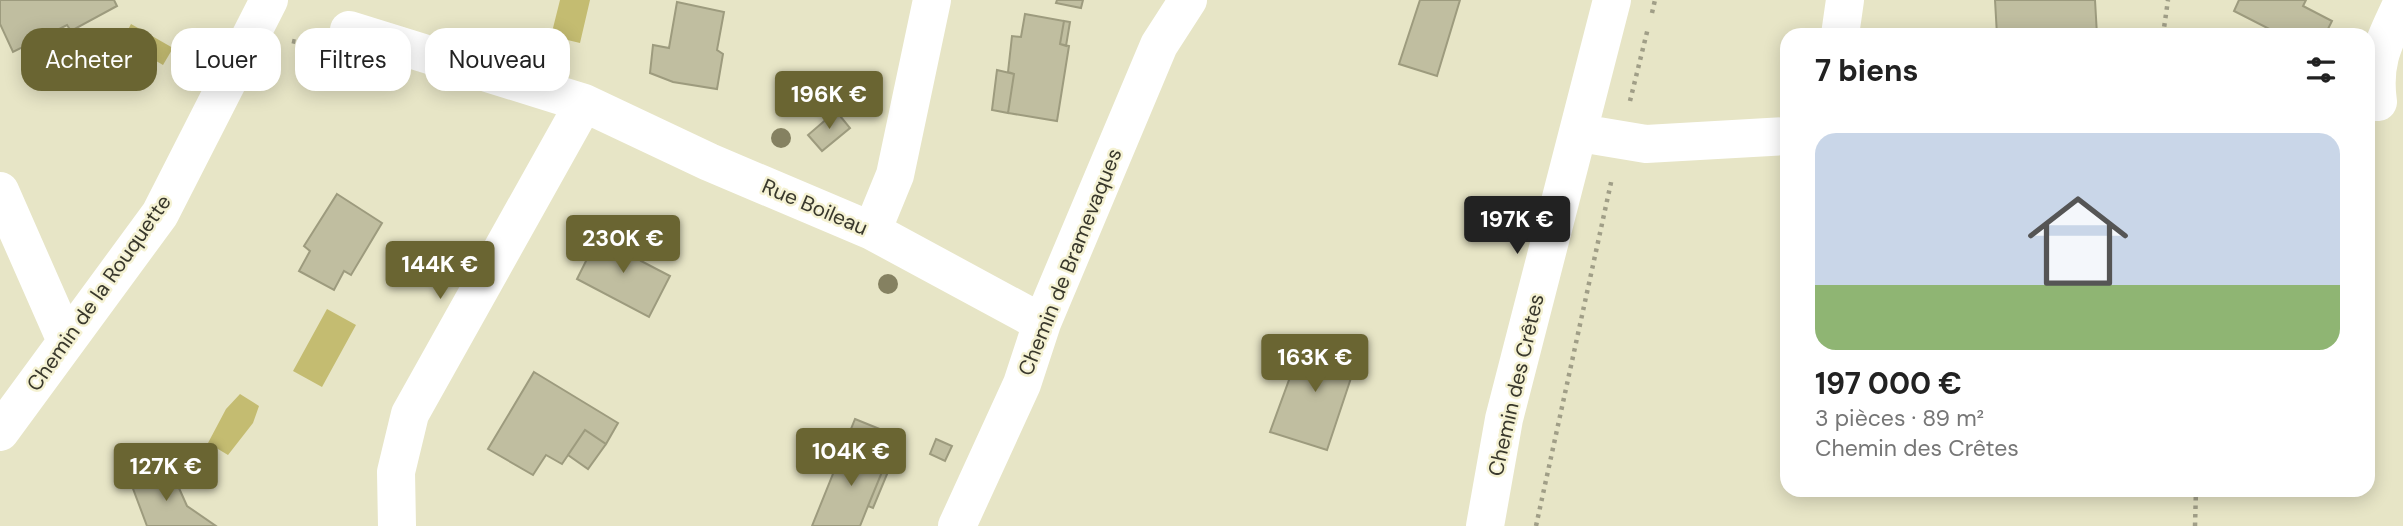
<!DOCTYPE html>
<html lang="fr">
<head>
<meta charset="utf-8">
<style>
  body { margin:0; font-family:"DM Sans",sans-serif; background:#f2f2f2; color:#222; height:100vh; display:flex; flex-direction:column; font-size:26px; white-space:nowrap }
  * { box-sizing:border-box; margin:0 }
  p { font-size:23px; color:#767676 }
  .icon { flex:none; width:38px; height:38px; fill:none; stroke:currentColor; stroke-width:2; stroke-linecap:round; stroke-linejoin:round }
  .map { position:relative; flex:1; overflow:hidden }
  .drawer { position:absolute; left:1780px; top:28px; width:595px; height:469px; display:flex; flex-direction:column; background:#fff; border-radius:21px; box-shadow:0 4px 18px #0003 }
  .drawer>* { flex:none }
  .hud { position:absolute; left:21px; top:28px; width:665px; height:63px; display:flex; gap:14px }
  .price { position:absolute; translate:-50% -60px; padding:0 16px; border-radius:7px; background:#6a6532; color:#fff; font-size:23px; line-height:46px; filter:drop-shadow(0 2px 4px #0008) }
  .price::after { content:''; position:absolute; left:50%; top:42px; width:21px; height:16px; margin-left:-10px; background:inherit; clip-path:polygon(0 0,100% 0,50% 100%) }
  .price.current { background:#222; color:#fff }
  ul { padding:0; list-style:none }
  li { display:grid; align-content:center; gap:14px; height:371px; padding:0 35px }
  li span { display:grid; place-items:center; height:217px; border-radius:21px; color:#555 }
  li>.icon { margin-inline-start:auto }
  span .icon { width:126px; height:126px; fill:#fffc; stroke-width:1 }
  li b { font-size:30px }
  h2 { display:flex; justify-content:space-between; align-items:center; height:84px; padding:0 35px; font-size:30px }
  .pill { padding:0 24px; border-radius:21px; background:#fff; box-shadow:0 4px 18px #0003; font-size:24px; line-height:63px }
  .pill.current { background:#6a6532; color:#fff }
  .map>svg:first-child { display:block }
</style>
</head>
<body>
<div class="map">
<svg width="2403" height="526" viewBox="0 0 2403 526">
  <rect width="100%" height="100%" fill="#e7e5c6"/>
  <path fill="#c4bc71" d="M560,0H590L580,43L551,36Z
    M131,24L173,48L163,65L122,41Z
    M327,309L356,325L322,387L293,371Z
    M240,394L259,406L253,423L228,455L208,443L226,409Z"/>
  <path fill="#c0bea0" stroke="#9d9b7e" stroke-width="2" d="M0,0H114L117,6L71,31L67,25L13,52L0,24Z
    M1057,0H1083L1081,8L1056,3Z
    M1420,0H1460L1437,76L1399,64Z
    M1995,0H2095L2097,35H1997Z
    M2239,0H2306L2303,6L2332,21L2325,35H2281L2234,11Z
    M677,2L724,12L717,50L723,54L717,89L673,82L650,73L653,45L669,48Z
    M1025,14L1064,21L1060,44L1069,46L1057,121L1008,113L1014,74L1008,72L1012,36L1021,37Z
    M1064,21L1070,22L1066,46L1060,44Z
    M997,70L1014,74L1008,113L992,110Z
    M836,111L850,128L822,151L808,135Z
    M337,194L382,223L351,275L344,271L334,290L299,271L310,251L304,246Z
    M601,231L644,254L641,261L670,276L649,317L577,279Z
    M1304,339L1359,354L1327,450L1270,432Z
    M534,372L618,423L606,444L585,430L562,464L546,455L533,475L488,449Z
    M855,419L902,438L873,508L868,506L889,455L872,448L862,451L845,444Z
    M585,430L606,444L588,469L568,455Z
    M936,439L952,446L945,461L930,454Z
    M845,444L862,451L872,448L889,455L868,506L860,526H812Z
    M170,468L187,506L216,526H147L132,486Z"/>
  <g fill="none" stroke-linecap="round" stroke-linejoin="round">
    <path stroke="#a09e87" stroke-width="4.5" stroke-dasharray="3.5 5" stroke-linecap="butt" d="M1652,13L1655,0
      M2163,35L2168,0
      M292,41L314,46
      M1630,101L1648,28
      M1536,526L1612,178
      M2195,526L2196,490"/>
    <path stroke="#fff" stroke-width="38" d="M349,30L584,103L709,162L872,231L1042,323
      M1840,35L1845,0
      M2378,102C2372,59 2386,39 2403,1
      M1580,133L1646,144L1787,136
      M0,191L66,341
      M872,231L895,175L932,0
      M0,432L160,214L269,0
      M397,526L396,472L410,414L584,103
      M957,526L1022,384L1042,323L1159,45L1188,0
      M1485,526L1504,419L1612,0"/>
  </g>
  <g fill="#858161">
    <circle cx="781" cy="138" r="10"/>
    <circle cx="888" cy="284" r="10"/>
  </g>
  <g text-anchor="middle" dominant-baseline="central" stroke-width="5" stroke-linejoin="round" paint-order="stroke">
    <g font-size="21" fill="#39382c" stroke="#f5f2d3">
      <text transform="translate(815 207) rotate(23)">Rue Boileau</text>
      <text transform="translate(1070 262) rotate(-68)">Chemin de Bramevaques</text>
      <text transform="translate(99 293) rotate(-55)">Chemin de la Rouquette</text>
      <text transform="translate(1516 385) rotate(-77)">Chemin des Crêtes</text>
    </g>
  </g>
</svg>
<b class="price" style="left:829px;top:131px">196K €</b>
<b class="price current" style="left:1517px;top:256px">197K €</b>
<b class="price" style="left:623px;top:275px">230K €</b>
<b class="price" style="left:440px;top:301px">144K €</b>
<b class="price" style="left:1315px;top:394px">163K €</b>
<b class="price" style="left:851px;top:488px">104K €</b>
<b class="price" style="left:166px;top:503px">127K €</b>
<div class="hud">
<a class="pill current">Acheter</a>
<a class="pill">Louer</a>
<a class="pill">Filtres</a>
<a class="pill">Nouveau</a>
</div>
<section class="drawer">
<h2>7 biens<svg class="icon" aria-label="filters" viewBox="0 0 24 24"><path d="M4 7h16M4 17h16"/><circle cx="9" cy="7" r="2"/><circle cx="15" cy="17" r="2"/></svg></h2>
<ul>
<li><span style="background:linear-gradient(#c9d6e8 70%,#8fb573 0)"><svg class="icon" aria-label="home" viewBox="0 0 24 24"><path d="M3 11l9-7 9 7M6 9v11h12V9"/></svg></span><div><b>197 000 €</b><p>3 pièces · 89 m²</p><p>Chemin des Crêtes</p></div></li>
</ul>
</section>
</div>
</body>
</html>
